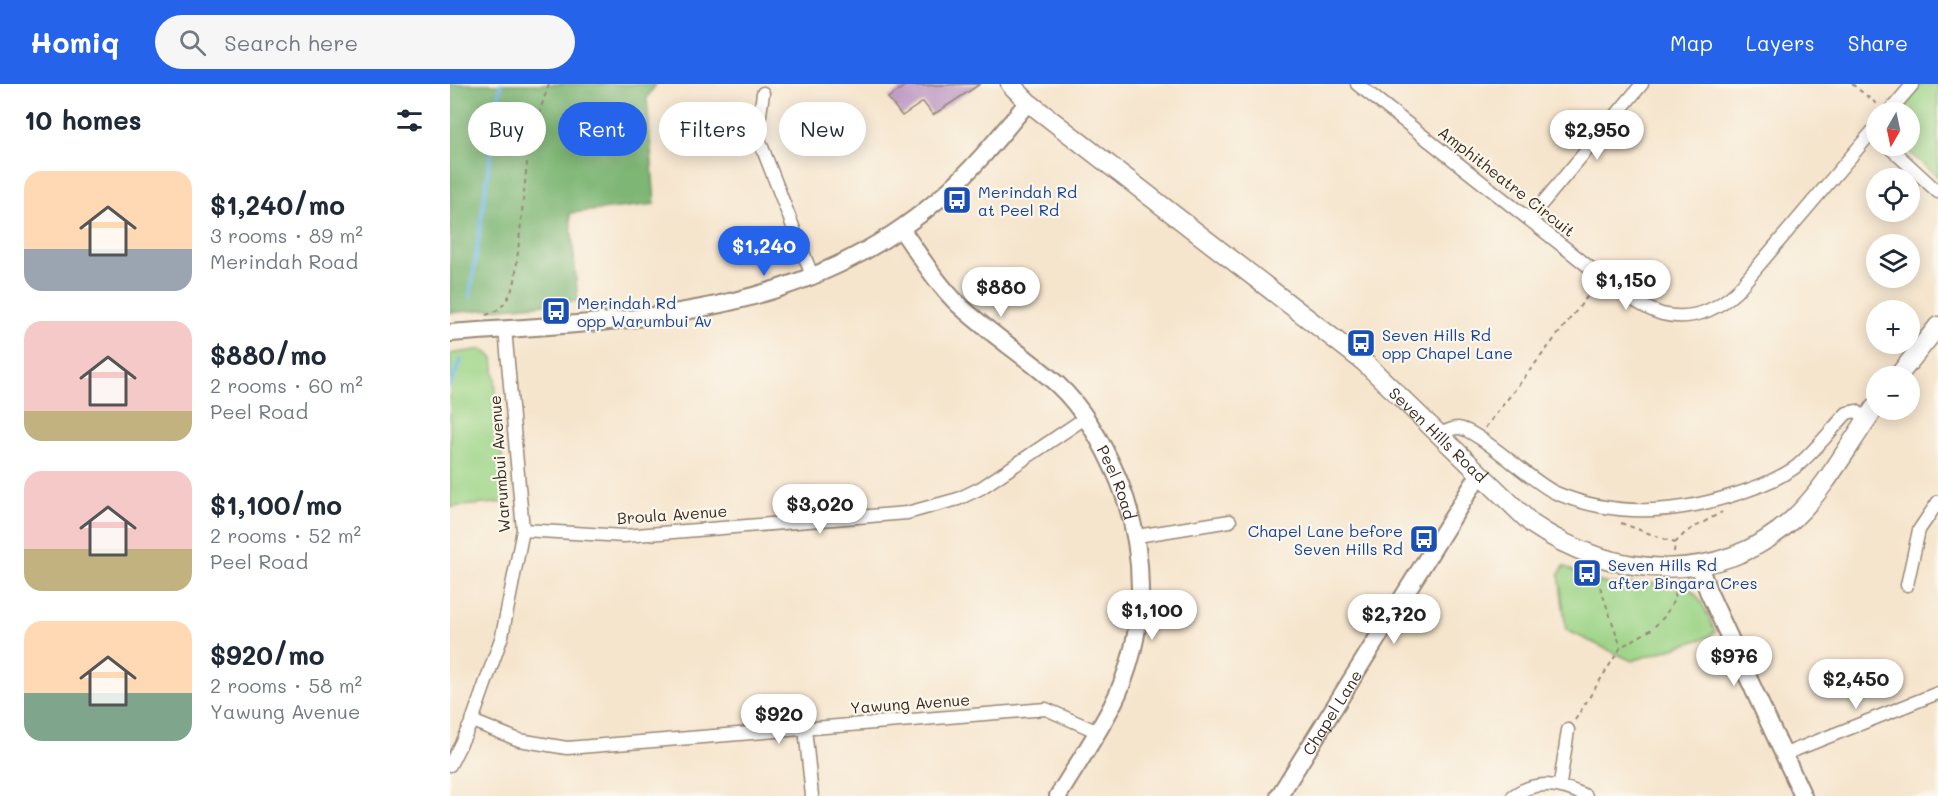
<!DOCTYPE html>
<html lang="en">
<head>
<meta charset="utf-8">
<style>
  body { margin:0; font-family:Mali,sans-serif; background:#f6f6f7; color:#1f2937; height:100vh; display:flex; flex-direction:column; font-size:22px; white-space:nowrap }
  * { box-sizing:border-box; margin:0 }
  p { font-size:20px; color:#747a83 }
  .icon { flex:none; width:33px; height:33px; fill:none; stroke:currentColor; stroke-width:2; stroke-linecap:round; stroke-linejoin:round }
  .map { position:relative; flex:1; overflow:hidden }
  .sheet { display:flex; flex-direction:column; background:#fff; width:450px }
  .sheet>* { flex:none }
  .guide { position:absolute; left:18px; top:18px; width:570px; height:54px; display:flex; gap:12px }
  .needle { width:39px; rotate:189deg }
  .tools { position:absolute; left:1416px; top:18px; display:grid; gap:12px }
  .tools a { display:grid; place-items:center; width:54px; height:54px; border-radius:50%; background:#fff; box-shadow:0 3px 15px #0003; font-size:30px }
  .price { position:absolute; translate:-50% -51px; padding:0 14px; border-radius:21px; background:#fff; color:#222; font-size:20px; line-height:39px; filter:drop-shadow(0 2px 3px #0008) }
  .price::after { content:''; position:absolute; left:50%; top:36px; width:18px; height:14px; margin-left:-9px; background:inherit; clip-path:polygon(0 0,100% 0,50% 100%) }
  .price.selected { background:#2563eb; color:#fff }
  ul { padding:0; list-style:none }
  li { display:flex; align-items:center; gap:18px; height:150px; padding:0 24px }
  li span { display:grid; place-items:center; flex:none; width:168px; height:120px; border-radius:18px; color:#555 }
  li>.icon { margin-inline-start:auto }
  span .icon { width:72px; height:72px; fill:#fffc; stroke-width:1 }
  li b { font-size:26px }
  h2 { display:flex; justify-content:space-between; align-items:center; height:72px; padding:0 24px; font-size:26px }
  .chip { padding:0 21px; border-radius:27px; background:#fff; box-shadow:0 3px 15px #0003; font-size:21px; line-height:54px }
  .chip.selected { background:#2563eb; color:#fff }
  header { display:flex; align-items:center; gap:36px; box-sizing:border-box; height:84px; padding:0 30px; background:#2563eb; color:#fff }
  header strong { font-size:28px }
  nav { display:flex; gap:33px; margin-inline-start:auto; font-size:21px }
  .search { width:420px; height:54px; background:#f6f6f7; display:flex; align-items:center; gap:15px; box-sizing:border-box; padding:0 21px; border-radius:33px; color:#747a83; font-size:22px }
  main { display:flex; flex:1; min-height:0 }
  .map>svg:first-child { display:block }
</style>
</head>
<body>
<header>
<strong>Homiq</strong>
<div class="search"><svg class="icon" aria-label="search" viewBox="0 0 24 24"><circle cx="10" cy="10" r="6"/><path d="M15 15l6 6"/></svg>Search here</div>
<nav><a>Map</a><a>Layers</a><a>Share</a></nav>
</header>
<main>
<section class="sheet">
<h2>10 homes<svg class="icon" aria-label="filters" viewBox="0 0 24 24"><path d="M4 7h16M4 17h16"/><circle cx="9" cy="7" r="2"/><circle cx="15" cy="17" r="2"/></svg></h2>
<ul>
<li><span style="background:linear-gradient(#ffd9b3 65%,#9aa5b1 0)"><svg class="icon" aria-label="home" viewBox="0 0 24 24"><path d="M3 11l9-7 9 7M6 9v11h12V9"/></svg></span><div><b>$1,240/mo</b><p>3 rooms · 89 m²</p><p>Merindah Road</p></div></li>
<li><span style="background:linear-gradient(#f6c9c9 75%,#c2b280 0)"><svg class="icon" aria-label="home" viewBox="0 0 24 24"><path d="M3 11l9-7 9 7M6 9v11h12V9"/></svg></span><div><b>$880/mo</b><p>2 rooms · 60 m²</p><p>Peel Road</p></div></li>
<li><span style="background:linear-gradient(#f6c9c9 65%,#c2b280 0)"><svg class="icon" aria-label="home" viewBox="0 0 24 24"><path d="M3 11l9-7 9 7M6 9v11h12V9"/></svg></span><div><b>$1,100/mo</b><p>2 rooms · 52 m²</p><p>Peel Road</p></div></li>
<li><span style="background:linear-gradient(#ffd9b3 60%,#7fa58c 0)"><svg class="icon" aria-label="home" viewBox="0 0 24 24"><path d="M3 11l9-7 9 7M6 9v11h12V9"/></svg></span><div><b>$920/mo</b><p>2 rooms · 58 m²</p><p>Yawung Avenue</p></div></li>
</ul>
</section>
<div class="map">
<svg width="1488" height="712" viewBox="0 0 1488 712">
  <rect width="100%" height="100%" fill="#fbf7ec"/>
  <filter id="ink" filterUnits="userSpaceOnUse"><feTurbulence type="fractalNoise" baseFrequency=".0167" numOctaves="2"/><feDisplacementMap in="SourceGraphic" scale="12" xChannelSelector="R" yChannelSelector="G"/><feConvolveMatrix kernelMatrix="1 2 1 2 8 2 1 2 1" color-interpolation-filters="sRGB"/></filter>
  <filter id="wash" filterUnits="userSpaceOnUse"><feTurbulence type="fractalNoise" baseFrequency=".008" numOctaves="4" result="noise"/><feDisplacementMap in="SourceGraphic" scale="24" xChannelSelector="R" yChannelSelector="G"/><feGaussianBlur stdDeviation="1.35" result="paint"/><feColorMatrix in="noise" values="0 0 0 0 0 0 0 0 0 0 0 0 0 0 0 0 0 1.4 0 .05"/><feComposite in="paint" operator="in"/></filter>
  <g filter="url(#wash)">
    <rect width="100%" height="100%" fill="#f6e5cd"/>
    <path fill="#9dd487" stroke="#6c7f52" stroke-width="1.5" d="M1472,0H1488V93L1452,62H1460V28H1448Z
      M32,265L43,274L56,418L0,423V270Z
      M1114,482L1136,494L1158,500L1231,499C1250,508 1257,529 1265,548L1258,553L1182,577L1116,546L1109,490Z"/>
    <path fill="#7eb674" stroke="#5c7049" stroke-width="1.5" d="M0,0H206L197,14L205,120L120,129L128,217L0,229Z"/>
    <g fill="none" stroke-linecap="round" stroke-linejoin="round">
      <path stroke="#73b7e9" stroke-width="4" d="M20,213L51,0
        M0,301L11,276"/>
    </g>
    <g id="blocks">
      <path fill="#c09dc5" d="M458,0L463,2L530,0L483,31L473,18L452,32L438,14Z"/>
    </g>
  </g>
  <g filter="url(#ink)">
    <use href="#blocks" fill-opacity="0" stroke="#988876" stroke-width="1.5"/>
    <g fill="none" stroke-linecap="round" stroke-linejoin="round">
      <g stroke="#988876" stroke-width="15">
        <path id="street" d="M907,0C976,54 1045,109 1114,163C1139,182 1183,222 1212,230C1240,237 1265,227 1286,208L1426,43
          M313,9L308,45L310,58L363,194
          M1439,28L1463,0
          M1438,62L1488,108
          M1079,135L1192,0
          M990,350C995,348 1002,344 1007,344C1026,343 1082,399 1106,409C1163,433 1222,430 1280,412C1303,405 1328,396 1347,382C1365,367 1381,346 1397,329L1406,327L1417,335
          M73,446L174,452L457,429L508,415L531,404L635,334
          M687,452L780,437
          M1457,501L1469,446L1488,418
          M22,637L69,656L117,664L596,625L648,648
          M355,644L362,712
          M1335,670L1488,609
          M0,681L22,637L52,552L73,446L55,245
          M1110,700L1118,646
          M1063,712C1087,695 1111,700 1136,712"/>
      </g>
      <g stroke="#988876" stroke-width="20">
        <g id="secondary">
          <path id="s1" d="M451,145C469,170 486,199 509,221C540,250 577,273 608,301C635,326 655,364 669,397C698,470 698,551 662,622C646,653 626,682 608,712"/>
          <path d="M0,249C177,236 347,237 489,115C523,86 550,52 578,18"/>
          <path d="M1249,481L1258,507L1353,712"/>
          <path id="s2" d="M829,712L1029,391"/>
        </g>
      </g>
      <g stroke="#988876" stroke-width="21">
        <g id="primary">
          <path id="s3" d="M560,0L578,18L914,278L1082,440C1160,494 1269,504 1343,435C1377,403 1399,360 1426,322"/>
          <path d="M1448,292L1488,242"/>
        </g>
      </g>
      <path stroke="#988876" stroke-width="2" stroke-dasharray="4.5 4.5" stroke-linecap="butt" d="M1402,0L1428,21
        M36,231C54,226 59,214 65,197L79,59L99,0
        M1035,344L1144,204
        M1171,439L1225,459
        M1224,468L1225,459L1236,448L1272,428
        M1150,503L1171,563
        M1125,636L1171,563L1202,545L1214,533L1224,516L1225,501"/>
      <use href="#street" stroke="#fff" stroke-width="12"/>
      <use href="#secondary" stroke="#fff" stroke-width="16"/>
      <use href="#primary" stroke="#fff" stroke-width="18"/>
    </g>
  </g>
  <defs>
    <g id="bus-square" transform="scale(1.5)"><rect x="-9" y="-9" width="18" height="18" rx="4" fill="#1a4fb4" stroke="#fbf7ec"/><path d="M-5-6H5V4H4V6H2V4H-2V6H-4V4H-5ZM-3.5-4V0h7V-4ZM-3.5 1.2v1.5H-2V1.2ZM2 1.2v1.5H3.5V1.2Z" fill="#fff"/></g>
  </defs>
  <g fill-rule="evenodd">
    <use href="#bus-square" x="507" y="116"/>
    <use href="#bus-square" x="106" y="227"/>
    <use href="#bus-square" x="911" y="259"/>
    <use href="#bus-square" x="974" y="455"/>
    <use href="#bus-square" x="1137" y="489"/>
  </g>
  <g text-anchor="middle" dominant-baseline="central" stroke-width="4.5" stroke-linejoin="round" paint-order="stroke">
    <g font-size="16" fill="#3b2a1e" stroke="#fbf7ec">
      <text transform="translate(1057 97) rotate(38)">Amphitheatre Circuit</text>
      <text stroke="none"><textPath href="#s3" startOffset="554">Seven Hills Road</textPath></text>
      <text transform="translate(49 380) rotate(-94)">Warumbui Avenue</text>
      <text stroke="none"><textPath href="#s1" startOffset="338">Peel Road</textPath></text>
      <text transform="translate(222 430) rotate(-4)">Broula Avenue</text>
      <text transform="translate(460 619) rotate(-4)">Yawung Avenue</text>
      <text stroke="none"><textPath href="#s2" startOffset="99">Chapel Lane</textPath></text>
    </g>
    <g font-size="16" fill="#164399" stroke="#fbf7ec" text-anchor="start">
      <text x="528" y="107">Merindah Rd<tspan x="528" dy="18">at Peel Rd</tspan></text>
      <text x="127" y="218">Merindah Rd<tspan x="127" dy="18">opp Warumbui Av</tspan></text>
      <text x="932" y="250">Seven Hills Rd<tspan x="932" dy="18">opp Chapel Lane</tspan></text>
      <text x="953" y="446" text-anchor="end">Chapel Lane before<tspan x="953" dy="18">Seven Hills Rd</tspan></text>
      <text x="1158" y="480">Seven Hills Rd<tspan x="1158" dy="18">after Bingara Cres</tspan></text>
    </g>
  </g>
</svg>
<div class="tools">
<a><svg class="needle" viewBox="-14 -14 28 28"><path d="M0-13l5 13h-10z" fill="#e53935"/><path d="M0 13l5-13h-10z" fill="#747a83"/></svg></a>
<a><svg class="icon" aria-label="locate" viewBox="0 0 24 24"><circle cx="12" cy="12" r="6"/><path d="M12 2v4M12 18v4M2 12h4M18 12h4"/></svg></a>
<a><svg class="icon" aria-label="layers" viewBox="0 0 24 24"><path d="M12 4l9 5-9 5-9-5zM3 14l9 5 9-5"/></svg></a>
<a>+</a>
<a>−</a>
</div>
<b class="price" style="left:1147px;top:77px">$2,950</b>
<b class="price selected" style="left:314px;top:193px">$1,240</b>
<b class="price" style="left:1176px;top:227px">$1,150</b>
<b class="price" style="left:551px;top:234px">$880</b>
<b class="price" style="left:370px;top:451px">$3,020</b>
<b class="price" style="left:702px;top:557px">$1,100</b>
<b class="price" style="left:944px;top:561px">$2,720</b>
<b class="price" style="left:1284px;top:603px">$976</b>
<b class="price" style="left:1406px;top:626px">$2,450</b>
<b class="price" style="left:329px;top:661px">$920</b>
<div class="guide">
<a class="chip">Buy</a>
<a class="chip selected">Rent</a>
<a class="chip">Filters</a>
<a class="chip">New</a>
</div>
</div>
</main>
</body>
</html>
